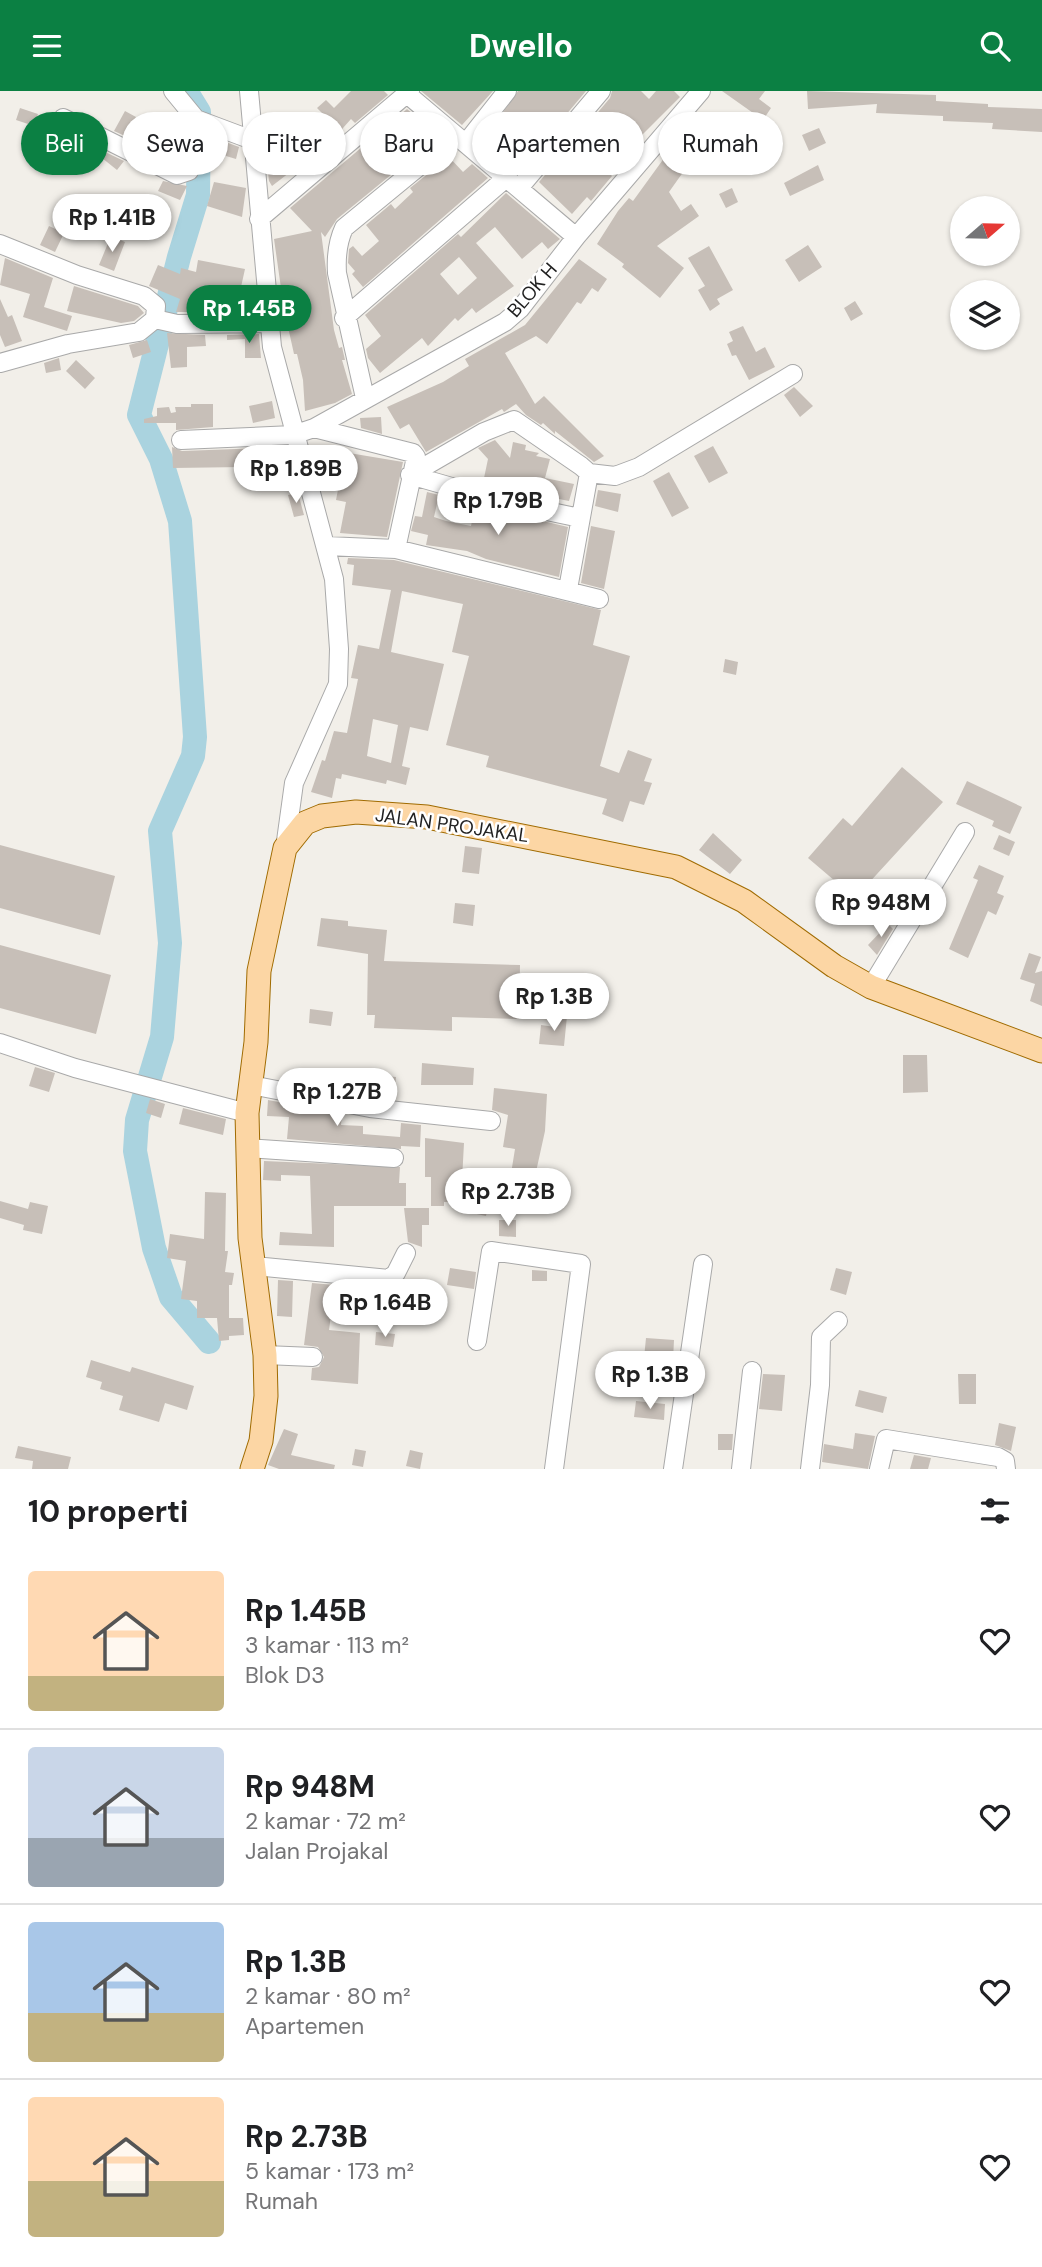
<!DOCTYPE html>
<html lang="id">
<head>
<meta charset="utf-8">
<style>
  body { margin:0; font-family:"DM Sans",sans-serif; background:#f6f6f6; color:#202124; height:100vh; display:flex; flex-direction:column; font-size:26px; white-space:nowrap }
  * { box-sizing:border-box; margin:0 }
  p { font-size:23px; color:#757577 }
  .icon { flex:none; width:38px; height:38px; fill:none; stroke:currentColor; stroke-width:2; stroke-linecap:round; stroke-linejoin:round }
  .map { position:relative; height:1378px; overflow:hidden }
  .side { display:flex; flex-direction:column; background:#fff; flex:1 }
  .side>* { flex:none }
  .hud { position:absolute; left:21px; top:21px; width:1001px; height:63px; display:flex; gap:14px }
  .needle { width:46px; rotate:70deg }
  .buttons { position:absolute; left:950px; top:105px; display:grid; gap:14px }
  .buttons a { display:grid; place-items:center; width:70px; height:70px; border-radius:50%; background:#fff; box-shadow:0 2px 5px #0004; font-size:35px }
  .price { position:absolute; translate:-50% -60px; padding:0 16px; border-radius:24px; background:#fff; color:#222; font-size:23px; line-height:46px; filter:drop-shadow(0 2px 4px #0008) }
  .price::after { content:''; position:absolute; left:50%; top:42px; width:21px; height:16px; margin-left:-10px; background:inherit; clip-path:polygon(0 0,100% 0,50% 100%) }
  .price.current { background:#0b8043; color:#fff }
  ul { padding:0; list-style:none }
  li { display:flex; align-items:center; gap:21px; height:175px; padding:0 28px }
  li+li { border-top:2px solid #e0e0e0 }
  li span { display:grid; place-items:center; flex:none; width:196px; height:140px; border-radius:7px; color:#555 }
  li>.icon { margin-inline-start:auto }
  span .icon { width:84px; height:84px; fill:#fffc; stroke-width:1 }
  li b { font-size:30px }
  h2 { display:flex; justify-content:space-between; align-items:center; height:84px; padding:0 28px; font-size:30px }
  .tag { padding:0 24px; border-radius:32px; background:#fff; box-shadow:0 2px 5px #0004; font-size:24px; line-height:63px }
  .tag.current { background:#0b8043; color:#fff }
  header { display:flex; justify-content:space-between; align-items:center; height:91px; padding:0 28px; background:#0b8043; color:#fff; font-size:32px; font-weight:700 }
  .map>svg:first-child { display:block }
</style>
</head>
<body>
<header><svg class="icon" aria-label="menu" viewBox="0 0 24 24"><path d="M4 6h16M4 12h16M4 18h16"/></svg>Dwello<svg class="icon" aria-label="search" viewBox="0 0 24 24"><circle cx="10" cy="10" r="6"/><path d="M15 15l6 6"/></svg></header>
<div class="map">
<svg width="1042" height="1378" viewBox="0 0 1042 1378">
  <rect width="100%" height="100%" fill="#f2efe9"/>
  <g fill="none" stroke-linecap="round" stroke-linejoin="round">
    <path stroke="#aad3df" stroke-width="24" d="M186,0L199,21L198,104L179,166L139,324L161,368L180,430L195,646L193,665L160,740L170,852L162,946L137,1029L135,1060L154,1157L171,1206L209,1251"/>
  </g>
  <path fill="#c7bfb8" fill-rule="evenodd" d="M351,0H384L388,4L355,32L351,28L327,55L324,51L301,77L298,75L272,95L269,90L265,55L274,48L287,62L323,23L317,17L326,9L334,17Z
    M421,0H493L462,34Z
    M518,0H586L522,76L519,74L515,80L488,57L492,54L484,48Z
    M612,0H641L649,8L656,0H674L680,6L633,53L609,82L612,85L591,110L587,106L572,123L539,91L610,7Z
    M722,0H765L759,8L771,17L763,29Z
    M807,0L936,4V10L988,13V16L1042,18V41L992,38L993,32L943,30V25L876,22L877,13L808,18Z
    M20,17L38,23L34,35L16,29Z
    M407,18L436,43L425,54L422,51L392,83L337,128L325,146L321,141L334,239L339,257L342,256L345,269H342L352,303L335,312L305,320L303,289L297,263H294L284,218L274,148L312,140L290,117Z
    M125,20L136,26L125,45L114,40Z
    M691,30L715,47L697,74L691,70L669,101L681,120L691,113L699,125L657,155L684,177L660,207L622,176L624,173L597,153L618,120L629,107L633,110Z
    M819,37L826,52L809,60L802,44Z
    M210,45L239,56L236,68L206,59Z
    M101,59L124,70L117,79L97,63Z
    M449,66L463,81L472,73L488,87L363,196L352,183L355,180L348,172L349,158L353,155L362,165L379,150L366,134L391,113L395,118L413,101L410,97Z
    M818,74L824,89L790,105L784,92Z
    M163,90L187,95L180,109L158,100Z
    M214,91L246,97L242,126L207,115Z
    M732,97L738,111L726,117L719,103Z
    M506,102L560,148L548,158L542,151L522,168L495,136L476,152L514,195L476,222L472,217L458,230L455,227L428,255L422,247L380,282L368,267L366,258L381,245L365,224L458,143L461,146ZM459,166L477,187L458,204L440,183Z
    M49,135L64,142L55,161L40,154Z
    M111,145L125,151L114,180L99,174Z
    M808,154L822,176L799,191L785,169Z
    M709,155L733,199L717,208L720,213L710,220L698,199L705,195L688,167Z
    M5,167L53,187L44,216L72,225L67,240L23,226L30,203L0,194Z
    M579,168L607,188L598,201L592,197L581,213L577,211L547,253L536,245L505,262L535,313L544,305L604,365L594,371L555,340V343L543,332L541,334L526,324L516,313L504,321L502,318L426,361L409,333L400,338L387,316L443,291L469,275L465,268L525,234Z
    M198,169L245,178L239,205L245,204V209H256L257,221H176L180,208L149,195L158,174L180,183L181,177L196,181Z
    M74,195L138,215L144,222L134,230L121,232L67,220Z
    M0,208L8,226L12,224L22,250L5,256L0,244Z
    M855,210L863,223L851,230L844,217Z
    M743,235L756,261L765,256L775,276L749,289L736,264L732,265L727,253L733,250L729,241Z
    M167,242L205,244L206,255L187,256V276L171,277Z
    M259,243L261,267H245V248L227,249V244Z
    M147,249L151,261L133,267L129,254Z
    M59,267L61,279L46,282L44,272Z
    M76,269L95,287L85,298L66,280Z
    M794,296L813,315L800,326L784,304Z
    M272,310L275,327L253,332L249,315Z
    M191,313H213V336L176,339V332H144V328L157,325V317L169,316L171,322L176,321L175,316H191Z
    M381,326L382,343L361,337L360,327Z
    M495,349L510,367L513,351L526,354L525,359L539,362L536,365L550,368L545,387L574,393L569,410L519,400L520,396L484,387L488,368L478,357Z
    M713,355L728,382L709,392L694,365Z
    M172,356L182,360L286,356L287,381L243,382V376L173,377Z
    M325,358L403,371L387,446L340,442L346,411L336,409L341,383L321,379Z
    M669,381L689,417L672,426L653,390Z
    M292,382L296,397L283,400L280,385Z
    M598,399L621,403L618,421L595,415Z
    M427,401L439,404L434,426L446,430L471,435L475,414L568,436L559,486L486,468L467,460L426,454L428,444L411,440L415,425L422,426Z
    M298,402L304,424L294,426L288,404Z
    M591,435L615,440L604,498L581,492Z
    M348,467L394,469L601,519L593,554L630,565L600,675L619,682L628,659L652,668L644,690L652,692L644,714L630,710L623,731L602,723L607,708L486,676L489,665L446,654L469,565L452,561L463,513L402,500L391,561L444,573L428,640L410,636L402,675L410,677L406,694L387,689L386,693L342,683L341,688L336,687L332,707L311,701L322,669L325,670L334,640L347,642L358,588L351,587L358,554L379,558L391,499L352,494L354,474L347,473ZM373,628L398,634L391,672L367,665Z
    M725,568L738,571L736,584L723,581Z
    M902,676L943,711L855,807L808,767L843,727L852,735Z
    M967,690L1022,716L1010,743L992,735L994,730L956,713Z
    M713,742L742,769L730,783L699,759Z
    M999,744L1015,751L1009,765L993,758Z
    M0,754L115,785L100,844L0,817Z
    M465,755L482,757L479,783L462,781Z
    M979,774L1004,785L997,802L1004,805L996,824L988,820L968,867L949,858L978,789L973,787Z
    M455,812L475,814L473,835L453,832Z
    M321,827L348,830V835L387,839L384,870L520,874L519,928L452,926V940L374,937L375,924H367L368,863L317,855Z
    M888,833L893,838L877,864L868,854Z
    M0,854L111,884L96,943L0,917Z
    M1029,862L1041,866L1035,882L1042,880V915L1030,910L1035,893L1020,888Z
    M310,918L333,921L331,935L309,932Z
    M557,924L567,925L564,955L539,953L541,934L555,936Z
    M903,964H927L928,1001L903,1002Z
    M422,972L474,977L473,994H421Z
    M35,976L55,982L49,1001L29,995Z
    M307,978L396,986L394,1007L306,993Z
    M494,997L547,1003L545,1040L532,1099L509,1095L515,1058L503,1056L508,1024L492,1019Z
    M150,1008L165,1013L161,1027L146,1022Z
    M268,1009L342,1023L341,1034L363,1035V1043L400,1046L401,1032L421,1034L420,1056L401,1055V1058L287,1048L289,1026L267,1025Z
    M183,1017L226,1028L223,1044L179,1033Z
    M425,1047L464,1052L462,1089L492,1096L486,1125L467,1121L469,1111H444V1115H431V1086H425Z
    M264,1070L400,1076L399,1092H406V1115H334V1156L279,1154L280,1141L312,1143L310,1085L281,1084V1090L263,1089Z
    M205,1101L226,1102L225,1160H228L225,1181L234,1182L232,1194H229V1227H243L244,1244L229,1245V1249L219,1250L217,1227H197V1210L181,1208L186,1170L167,1167L170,1143L204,1148Z
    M0,1110L28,1118L30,1111L48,1115L42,1143L23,1139L24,1134L0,1127Z
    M404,1117H429V1134H422V1156L408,1151Z
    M499,1129H516V1146L499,1145Z
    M450,1177L476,1181L474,1198L447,1194Z
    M836,1177L852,1181L846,1204L830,1199Z
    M532,1179L547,1180V1190H532Z
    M278,1189L293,1190L292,1226L277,1225Z
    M312,1192L335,1194L329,1239L360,1242L358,1293L311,1289L312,1277L319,1276L324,1266L318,1256L304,1254Z
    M408,1195L435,1203L426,1234L399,1226Z
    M376,1241L395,1243L393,1256L375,1254Z
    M646,1247L674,1249L673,1269L644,1267Z
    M91,1269L130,1281L132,1276L194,1295L187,1319L165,1312L159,1331L119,1319L123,1305L100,1298L102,1291L86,1286Z
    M763,1283L785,1284L782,1320L759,1318Z
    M958,1283H976V1313H959Z
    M859,1299L887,1306L883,1322L855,1315Z
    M636,1310L665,1313L664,1329L634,1326Z
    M999,1332L1016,1336L1011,1360L995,1354Z
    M284,1338L298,1343L291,1364L335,1374L334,1378H279L268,1374Z
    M855,1342L875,1345L868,1378L822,1371L824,1353L853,1358Z
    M718,1343H733L732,1359H718Z
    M18,1355L71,1366L68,1378H32L33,1370L15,1367Z
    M355,1358L366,1360L363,1376L352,1374Z
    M410,1359L423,1362L420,1378L406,1375Z
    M914,1364L931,1367L928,1378H910Z"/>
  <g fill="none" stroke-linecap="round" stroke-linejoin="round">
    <g stroke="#a9a9a9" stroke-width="20">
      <path id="minor" d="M173,0L196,28L252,49
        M249,0L272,256L334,488L339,558L338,593L294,692L285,757
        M407,3L576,146
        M63,27L177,84L189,80L191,25
        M466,52L507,0
        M519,97L601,0
        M259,128L410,0
        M0,153L77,184L144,205L156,215L155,228L177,233L269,232
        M344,227L506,87
        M0,272L68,253L139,241L155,228
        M365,307L337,182C336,166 337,152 344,137L456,45
        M314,337L413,362L416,366L396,458
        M181,349L293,344L314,337L505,231L520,218L576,146L701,0
        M589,382L615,385L639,376L793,283
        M410,384L484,341L514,329L581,375L589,382L568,498
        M410,384L504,411L580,427
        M326,455L396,458L599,508
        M871,896L965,741
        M0,952L75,977L247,1022
        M251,994L370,1017L491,1030
        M248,1057L394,1067
        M254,1175L389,1188L396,1182L406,1162
        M477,1250L491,1160L581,1173L554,1378
        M265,1264L313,1266
        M673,1378L703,1173
        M741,1378L752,1280
        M810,1378L820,1294L821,1246L838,1230
        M879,1378L886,1348L998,1366L1005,1370L1006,1378"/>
    </g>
    <g stroke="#a06b00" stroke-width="25">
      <path id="major" d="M252,1378L261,1350L266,1305L265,1264L250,1147L247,1022L256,951L259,880L285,757L305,732L322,725L356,721L427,726L676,776L744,810L834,875L871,896L1042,960"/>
    </g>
    <use href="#minor" stroke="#fff" stroke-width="18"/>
    <use href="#major" stroke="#fcd6a4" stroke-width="23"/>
  </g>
  <g text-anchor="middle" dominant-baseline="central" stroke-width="5" stroke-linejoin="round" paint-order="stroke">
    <g font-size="19" fill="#222" stroke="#fff">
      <text transform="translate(532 199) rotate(-49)">BLOK H</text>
      <text transform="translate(452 734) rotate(8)">JALAN PROJAKAL</text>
    </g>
  </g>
</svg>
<div class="buttons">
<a><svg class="needle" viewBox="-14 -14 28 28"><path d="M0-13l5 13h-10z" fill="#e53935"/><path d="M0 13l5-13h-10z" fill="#757577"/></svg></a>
<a><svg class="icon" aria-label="layers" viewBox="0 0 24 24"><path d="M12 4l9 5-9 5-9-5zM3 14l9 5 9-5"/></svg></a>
</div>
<b class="price" style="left:112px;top:163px">Rp 1.41B</b>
<b class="price current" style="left:249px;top:254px">Rp 1.45B</b>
<b class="price" style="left:296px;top:414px">Rp 1.89B</b>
<b class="price" style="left:498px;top:446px">Rp 1.79B</b>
<b class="price" style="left:881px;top:848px">Rp 948M</b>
<b class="price" style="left:554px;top:942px">Rp 1.3B</b>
<b class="price" style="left:337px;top:1037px">Rp 1.27B</b>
<b class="price" style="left:508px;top:1137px">Rp 2.73B</b>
<b class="price" style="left:385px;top:1248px">Rp 1.64B</b>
<b class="price" style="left:650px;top:1320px">Rp 1.3B</b>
<div class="hud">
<a class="tag current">Beli</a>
<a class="tag">Sewa</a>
<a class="tag">Filter</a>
<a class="tag">Baru</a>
<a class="tag">Apartemen</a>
<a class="tag">Rumah</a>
</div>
</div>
<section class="side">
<h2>10 properti<svg class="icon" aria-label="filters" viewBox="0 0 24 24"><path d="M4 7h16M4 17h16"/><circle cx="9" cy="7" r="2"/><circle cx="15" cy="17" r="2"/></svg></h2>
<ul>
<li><span style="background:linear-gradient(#ffd9b3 75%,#c2b280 0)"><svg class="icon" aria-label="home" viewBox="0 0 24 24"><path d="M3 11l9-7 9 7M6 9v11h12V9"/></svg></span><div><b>Rp 1.45B</b><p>3 kamar · 113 m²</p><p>Blok D3</p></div><svg class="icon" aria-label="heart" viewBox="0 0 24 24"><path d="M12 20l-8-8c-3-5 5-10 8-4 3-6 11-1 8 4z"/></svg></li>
<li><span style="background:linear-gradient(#c9d6e8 65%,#9aa5b1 0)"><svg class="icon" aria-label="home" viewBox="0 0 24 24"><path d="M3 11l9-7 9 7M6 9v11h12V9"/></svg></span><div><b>Rp 948M</b><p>2 kamar · 72 m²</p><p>Jalan Projakal</p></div><svg class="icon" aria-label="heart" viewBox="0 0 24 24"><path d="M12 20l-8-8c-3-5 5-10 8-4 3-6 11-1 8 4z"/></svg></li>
<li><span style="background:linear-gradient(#a9c7e8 65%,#c2b280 0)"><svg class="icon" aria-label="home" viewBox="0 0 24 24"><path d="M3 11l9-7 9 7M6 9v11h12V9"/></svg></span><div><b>Rp 1.3B</b><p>2 kamar · 80 m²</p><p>Apartemen</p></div><svg class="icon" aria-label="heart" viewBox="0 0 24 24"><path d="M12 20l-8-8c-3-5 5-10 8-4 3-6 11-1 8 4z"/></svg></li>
<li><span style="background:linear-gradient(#ffd9b3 60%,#c2b280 0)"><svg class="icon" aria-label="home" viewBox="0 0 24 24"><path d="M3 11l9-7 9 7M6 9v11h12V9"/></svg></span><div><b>Rp 2.73B</b><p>5 kamar · 173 m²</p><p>Rumah</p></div><svg class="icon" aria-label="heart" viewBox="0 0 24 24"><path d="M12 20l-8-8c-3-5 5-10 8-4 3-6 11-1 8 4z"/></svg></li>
</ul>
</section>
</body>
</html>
